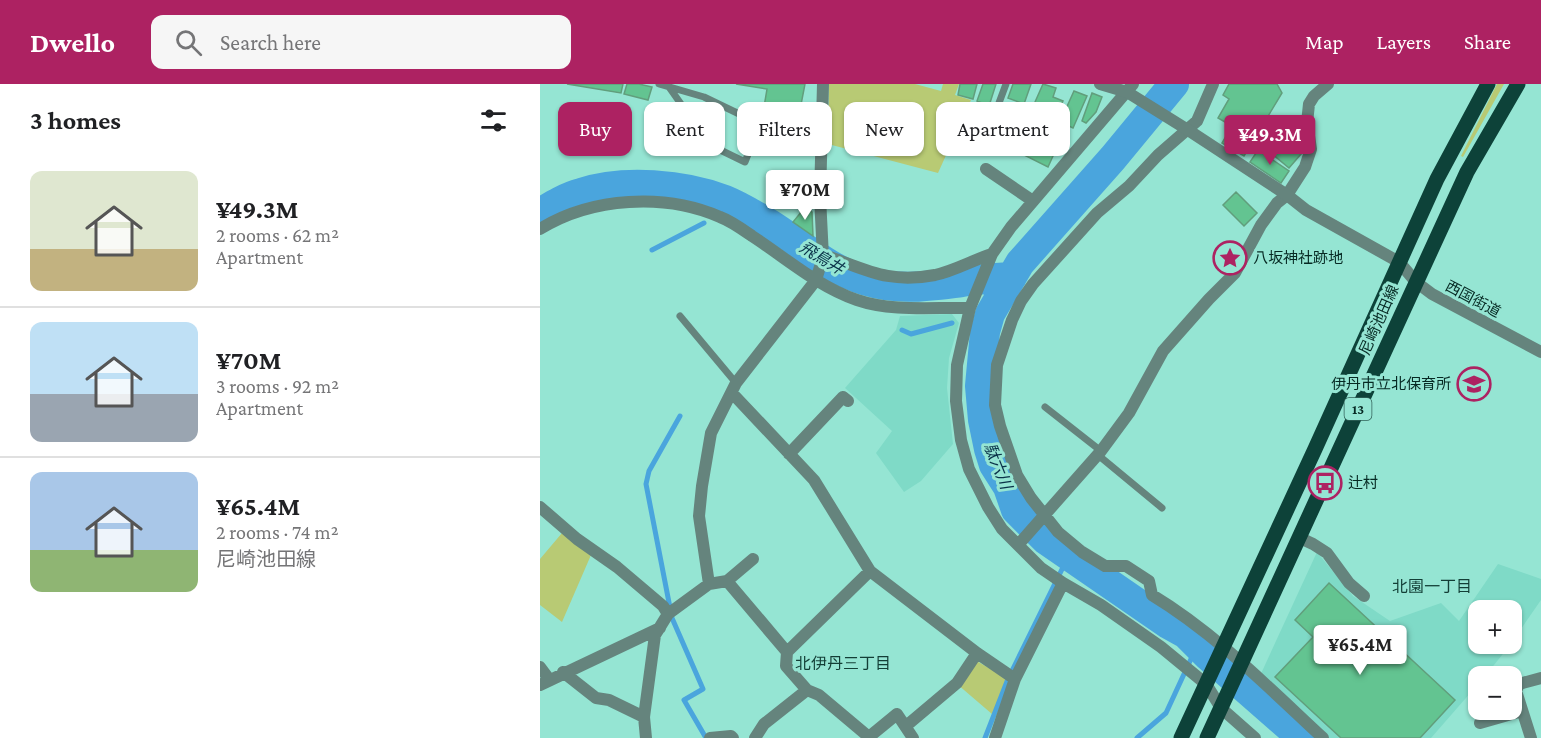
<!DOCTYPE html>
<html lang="en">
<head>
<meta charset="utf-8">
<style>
  body { margin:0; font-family:"Crimson Pro","Noto Sans JP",serif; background:#f6f6f6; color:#202124; height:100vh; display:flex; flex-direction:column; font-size:22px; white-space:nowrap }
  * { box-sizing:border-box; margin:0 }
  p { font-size:20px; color:#757577 }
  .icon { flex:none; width:33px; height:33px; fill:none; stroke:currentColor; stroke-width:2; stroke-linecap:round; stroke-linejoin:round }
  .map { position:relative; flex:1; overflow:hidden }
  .drawer { display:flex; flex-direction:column; background:#fff; width:540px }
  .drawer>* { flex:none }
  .guide { position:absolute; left:18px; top:18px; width:570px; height:54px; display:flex; gap:12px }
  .buttons { position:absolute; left:928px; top:516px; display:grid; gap:12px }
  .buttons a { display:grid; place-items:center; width:54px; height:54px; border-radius:12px; background:#fff; box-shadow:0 2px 4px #0004; font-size:30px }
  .price { position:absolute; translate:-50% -51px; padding:0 14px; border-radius:6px; background:#fff; color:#222; font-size:20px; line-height:39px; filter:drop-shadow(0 2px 3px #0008) }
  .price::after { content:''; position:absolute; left:50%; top:36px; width:18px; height:14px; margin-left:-9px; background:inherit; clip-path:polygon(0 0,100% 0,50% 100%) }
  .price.selected { background:#ad2262; color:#fff }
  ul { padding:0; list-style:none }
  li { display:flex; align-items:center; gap:18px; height:150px; padding:0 30px }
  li+li { border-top:2px solid #e0e0e0 }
  li span { display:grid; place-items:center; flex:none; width:168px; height:120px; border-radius:12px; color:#555 }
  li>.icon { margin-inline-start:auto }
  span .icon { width:72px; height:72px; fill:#fffc; stroke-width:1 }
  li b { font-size:26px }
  h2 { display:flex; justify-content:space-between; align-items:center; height:72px; padding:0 30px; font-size:26px }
  .tag { padding:0 21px; border-radius:12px; background:#fff; box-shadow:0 2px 4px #0004; font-size:21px; line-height:54px }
  .tag.selected { background:#ad2262; color:#fff }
  header { display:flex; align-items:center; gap:36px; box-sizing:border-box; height:84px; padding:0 30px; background:#ad2262; color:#fff }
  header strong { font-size:28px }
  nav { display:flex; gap:33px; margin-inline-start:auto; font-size:21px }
  .search { width:420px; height:54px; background:#f6f6f6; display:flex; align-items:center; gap:15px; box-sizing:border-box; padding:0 21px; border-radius:12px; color:#757577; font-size:22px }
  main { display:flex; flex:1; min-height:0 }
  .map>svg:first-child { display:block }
</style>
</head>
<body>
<header>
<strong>Dwello</strong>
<div class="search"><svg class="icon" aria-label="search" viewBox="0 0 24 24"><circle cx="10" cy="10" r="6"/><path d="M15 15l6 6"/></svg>Search here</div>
<nav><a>Map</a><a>Layers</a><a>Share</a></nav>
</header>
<main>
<section class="drawer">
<h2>3 homes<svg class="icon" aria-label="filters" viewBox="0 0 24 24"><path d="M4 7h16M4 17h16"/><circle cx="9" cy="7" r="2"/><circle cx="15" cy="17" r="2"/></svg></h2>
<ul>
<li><span style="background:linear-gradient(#dfe7d0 65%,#c2b280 0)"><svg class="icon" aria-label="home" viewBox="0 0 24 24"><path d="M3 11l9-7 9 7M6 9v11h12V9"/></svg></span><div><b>¥49.3M</b><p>2 rooms · 62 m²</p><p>Apartment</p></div></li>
<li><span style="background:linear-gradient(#bfe0f5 60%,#9aa5b1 0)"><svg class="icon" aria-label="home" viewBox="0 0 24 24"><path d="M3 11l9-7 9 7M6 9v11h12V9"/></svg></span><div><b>¥70M</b><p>3 rooms · 92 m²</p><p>Apartment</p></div></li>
<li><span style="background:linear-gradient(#a9c7e8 65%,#8fb573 0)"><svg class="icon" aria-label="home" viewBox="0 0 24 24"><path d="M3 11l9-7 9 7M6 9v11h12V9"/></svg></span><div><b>¥65.4M</b><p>2 rooms · 74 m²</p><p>尼崎池田線</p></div></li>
</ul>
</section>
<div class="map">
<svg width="1001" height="654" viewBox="0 0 1001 654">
  <rect width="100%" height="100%" fill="#95e5d3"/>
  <path fill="#7fdac7" d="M412,230L419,239L409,274L407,304L413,360L381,397L364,408L336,369L352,347L305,304L356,246L360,232Z
    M777,468L813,512L850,537L901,519L919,537L958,480L1001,495V516L972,558V526H939V560H971L945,592H939V599L891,654H784L719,594Z"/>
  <path fill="#b8ca74" d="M289,0H375L401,7L403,0H419L415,11L431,16L398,89L288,60Z
    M957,0H964L923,73L921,72Z
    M22,449L51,471L22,538L0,521V475Z
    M435,576L471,597L459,636L417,600Z"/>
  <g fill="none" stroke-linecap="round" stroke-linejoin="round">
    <path stroke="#4aa5dd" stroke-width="5" d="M112,166L164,139
      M362,246L371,250L412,239
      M140,332L109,387L106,400L132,534L163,605L144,616L166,654
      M445,654L468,595L529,471
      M597,654L626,629L657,562"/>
    <path stroke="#4aa5dd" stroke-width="30" d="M634,0L573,74L480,179L450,230L445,248L440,302L443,336L449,365L454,381L468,403L476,426L506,456L628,540L646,550L667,571L762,654
      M0,129C13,121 26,113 41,109C83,95 144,100 185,116C202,123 218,133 233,142C264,162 291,187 327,197C359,207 389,202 422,198C438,195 455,194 472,193"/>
  </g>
  <path fill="#63c491" stroke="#619e7c" stroke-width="1.5" d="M27,0H83L81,9Z
    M87,0H99L112,3L108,16L84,10Z
    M196,0H265L258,36L223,29L227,5Z
    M420,0H437L433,15L418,11Z
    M443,0H456L449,22L437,17Z
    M473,0H491L484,20L468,14Z
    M503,0L516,4L513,13L523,17L514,37L491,27Z
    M689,0H737L742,9L704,72L682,59L692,42L678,34L689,15L683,11Z
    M534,7L547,12L533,44L520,38Z
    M552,9L562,13L556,28L546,39L542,37Z
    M465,20L490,29L485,41L461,32Z
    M432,26L448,33L440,53L424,46Z
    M739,33L749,41L740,53L761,70L749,84L719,59Z
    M453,35L465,40L456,60L444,55Z
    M468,43L480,48L472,68L460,63Z
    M487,44L512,56L517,63L508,83L476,67Z
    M718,66L749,87L741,99L710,78Z
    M696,108L717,129L704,142L683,121Z
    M266,122L272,128L273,152L253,138Z
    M789,499L915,616L880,654H801L735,593L773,553L755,536Z"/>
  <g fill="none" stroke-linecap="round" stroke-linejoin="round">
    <path stroke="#65847d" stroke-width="7" d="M119,0L164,13L220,40L205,78L170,61L129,3
      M456,27L466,0
      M140,232L196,299
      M505,323L561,367
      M558,371L622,424"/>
    <path stroke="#65847d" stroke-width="12" d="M593,0L471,143L452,170L430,224L417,281L416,317L421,356L429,385L448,423L462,445L501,484L523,499L561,521L621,563L666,600L681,624L715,654
      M673,0L657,37L618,71L589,102L557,129L493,200L481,217L472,236L457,281L455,321L460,342L477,391L491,414L518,448L542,468L565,482H586L609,497L612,511C675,549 729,604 783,654
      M446,85L493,117
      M0,145C52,113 125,109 180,133C191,137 202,145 212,152C246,174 277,202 317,216C352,228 393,223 430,224
      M284,171C326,185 347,200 395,191C414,187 433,176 452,170
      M859,178L876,198L892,210L1001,268
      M192,309L274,396L330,487L437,569L475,595
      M249,370L303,313L308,317
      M0,423L37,455L77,483L123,522L128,530
      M760,454L773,460L787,469L809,499L824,512
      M478,461L561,367L589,329L623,267L669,215L695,189L721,141L737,119L747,111L765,83L771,65L767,39L769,20L774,12L788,0
      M187,497L247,568L246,582L267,606L279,611L329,653L357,630L373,654
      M169,500L159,432L162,402L171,349L196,299L276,196L283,173L280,113L283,0
      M247,568L330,487
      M0,583L9,595
      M23,588L56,614L69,616L104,633
      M0,601L120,544
      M940,639L982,627
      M366,642L417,599L437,569
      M106,654L104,633L115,551L128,530L169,500L187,497L213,475
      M170,654L191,652L193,654
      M215,654L224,640L267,606
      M455,654L475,595L523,499
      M991,654L976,607L979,600L1001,594"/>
    <path stroke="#65847d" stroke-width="12" d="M560,0L587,8L648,46L747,111L766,126L859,178"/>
    <path stroke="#0d4239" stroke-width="15" d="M641,654L775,365L897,95L948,0
      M667,654L927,88L978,0"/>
  </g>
  <defs>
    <g id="sight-ring" transform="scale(1.725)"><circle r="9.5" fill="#95e5d3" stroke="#ad2262" stroke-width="1.5"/><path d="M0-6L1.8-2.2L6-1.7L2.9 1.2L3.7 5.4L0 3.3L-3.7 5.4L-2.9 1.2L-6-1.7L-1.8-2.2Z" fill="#ad2262"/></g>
    <g id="school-ring" transform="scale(1.725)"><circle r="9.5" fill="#95e5d3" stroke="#ad2262" stroke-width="1.5"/><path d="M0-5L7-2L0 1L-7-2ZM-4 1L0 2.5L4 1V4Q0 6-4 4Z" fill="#ad2262"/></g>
    <g id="bus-ring" transform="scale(1.725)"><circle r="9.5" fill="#95e5d3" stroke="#ad2262" stroke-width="1.5"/><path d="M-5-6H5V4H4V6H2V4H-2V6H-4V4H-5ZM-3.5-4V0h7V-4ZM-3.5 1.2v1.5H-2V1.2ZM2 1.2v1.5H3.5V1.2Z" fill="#ad2262"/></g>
  </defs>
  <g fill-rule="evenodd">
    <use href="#sight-ring" x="690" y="174"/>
    <use href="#school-ring" x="934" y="300"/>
    <use href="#bus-ring" x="785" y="399"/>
  </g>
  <g text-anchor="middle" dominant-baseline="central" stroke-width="6" stroke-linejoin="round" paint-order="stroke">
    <rect fill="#95e5d3" stroke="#316158" stroke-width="1.5" x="804.5" y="314" width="27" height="22" rx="4.5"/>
    <g font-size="14" font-weight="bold" fill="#062923">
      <text x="818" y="325">13</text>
    </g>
    <g font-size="15" fill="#062923" stroke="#95e5d3" text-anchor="start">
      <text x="713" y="174">八坂神社跡地</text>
      <text x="911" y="300" text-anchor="end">伊丹市立北保育所</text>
      <text x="808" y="399">辻村</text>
    </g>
    <g font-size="15" fill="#062923" stroke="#95e5d3">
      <text transform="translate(933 215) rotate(28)">西国街道</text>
      <text transform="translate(839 236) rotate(-66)">尼崎池田線</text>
    </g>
    <g font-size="16" font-style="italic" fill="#0a3249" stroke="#95e5d3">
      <text transform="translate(282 174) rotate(31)">飛鳥井</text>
      <text transform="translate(458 382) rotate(68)">駄六川</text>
    </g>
    <g font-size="16" fill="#133e36" stroke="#95e5d3">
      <text x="892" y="502">北園一丁目</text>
      <text x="303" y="579">北伊丹三丁目</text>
    </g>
  </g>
</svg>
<div class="buttons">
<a>+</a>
<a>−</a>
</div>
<b class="price selected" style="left:730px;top:82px">¥49.3M</b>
<b class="price" style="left:265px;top:137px">¥70M</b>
<b class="price" style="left:820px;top:592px">¥65.4M</b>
<div class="guide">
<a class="tag selected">Buy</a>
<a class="tag">Rent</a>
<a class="tag">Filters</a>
<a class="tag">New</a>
<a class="tag">Apartment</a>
</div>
</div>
</main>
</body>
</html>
